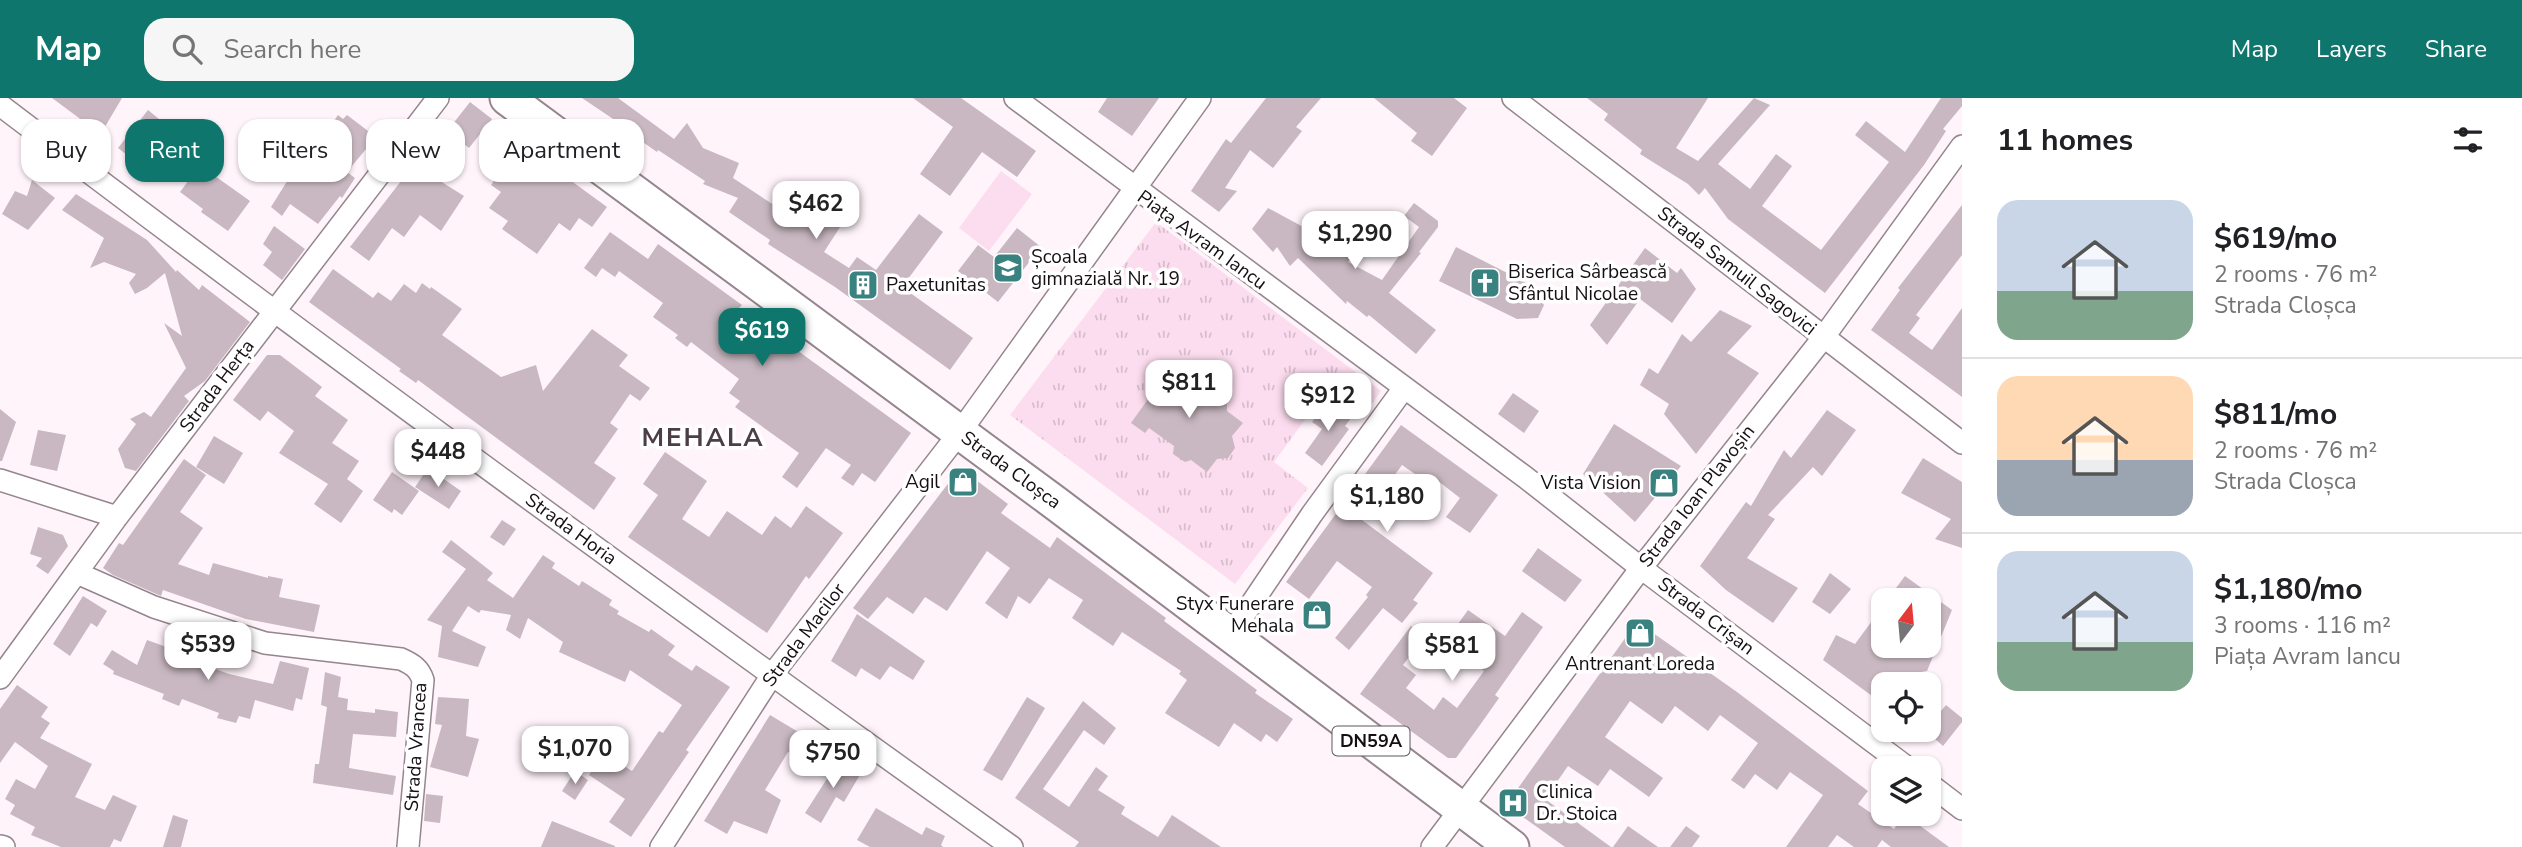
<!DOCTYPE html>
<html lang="en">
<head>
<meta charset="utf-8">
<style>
  body { margin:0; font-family:"Nunito Sans",sans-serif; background:#f6f6f6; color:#202124; height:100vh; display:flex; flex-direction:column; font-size:26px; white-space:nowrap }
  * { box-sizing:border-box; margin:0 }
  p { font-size:23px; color:#757577 }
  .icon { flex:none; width:38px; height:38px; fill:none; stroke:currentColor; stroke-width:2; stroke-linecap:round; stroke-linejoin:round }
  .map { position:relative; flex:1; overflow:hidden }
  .details { display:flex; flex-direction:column; background:#fff; width:560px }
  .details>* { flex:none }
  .hud { position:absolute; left:21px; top:21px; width:665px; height:63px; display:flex; gap:14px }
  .needle { width:46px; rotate:16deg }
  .fabs { position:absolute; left:1871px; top:490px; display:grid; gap:14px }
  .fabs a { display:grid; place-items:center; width:70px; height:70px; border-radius:14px; background:#fff; box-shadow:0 2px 5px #0004; font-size:35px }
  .price { position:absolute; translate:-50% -60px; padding:0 16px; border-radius:14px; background:#fff; color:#222; font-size:23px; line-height:46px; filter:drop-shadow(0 2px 4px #0008) }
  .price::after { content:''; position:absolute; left:50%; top:42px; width:21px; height:16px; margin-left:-10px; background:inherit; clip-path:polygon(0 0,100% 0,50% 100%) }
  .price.selected { background:#0f766e; color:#fff }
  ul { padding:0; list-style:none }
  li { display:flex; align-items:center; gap:21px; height:175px; padding:0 35px }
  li+li { border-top:2px solid #e0e0e0 }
  li span { display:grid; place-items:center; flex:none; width:196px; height:140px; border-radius:21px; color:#555 }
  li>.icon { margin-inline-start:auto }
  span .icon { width:84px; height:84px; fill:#fffc; stroke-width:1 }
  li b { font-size:30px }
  h2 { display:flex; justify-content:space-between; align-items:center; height:84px; padding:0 35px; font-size:30px }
  .chip { padding:0 24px; border-radius:21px; background:#fff; box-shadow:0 2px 5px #0004; font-size:24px; line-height:63px }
  .chip.selected { background:#0f766e; color:#fff }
  header { display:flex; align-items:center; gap:42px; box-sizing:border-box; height:98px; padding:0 35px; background:#0f766e; color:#fff }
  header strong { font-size:33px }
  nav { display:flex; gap:38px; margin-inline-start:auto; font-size:24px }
  .search { width:490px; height:63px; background:#f6f6f6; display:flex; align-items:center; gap:18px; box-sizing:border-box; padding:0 24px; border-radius:21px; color:#757577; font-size:26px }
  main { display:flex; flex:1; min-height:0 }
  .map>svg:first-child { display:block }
</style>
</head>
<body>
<header>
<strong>Map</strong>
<div class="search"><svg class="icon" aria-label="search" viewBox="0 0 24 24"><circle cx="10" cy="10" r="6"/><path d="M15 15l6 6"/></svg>Search here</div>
<nav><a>Map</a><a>Layers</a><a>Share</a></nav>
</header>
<main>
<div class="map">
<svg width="1962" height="749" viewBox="0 0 1962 749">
  <defs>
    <pattern id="park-tufts" width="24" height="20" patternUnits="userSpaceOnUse" patternTransform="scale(1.75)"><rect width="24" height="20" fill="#fcddef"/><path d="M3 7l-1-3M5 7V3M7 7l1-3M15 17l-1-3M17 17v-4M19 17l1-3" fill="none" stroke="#d7bccc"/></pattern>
  </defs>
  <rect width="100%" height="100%" fill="#fff4fa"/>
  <path fill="url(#park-tufts)" d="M1156,124L1381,293L1362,319L1326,293L1274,364L1308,390L1235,486L1010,317Z"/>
  <path fill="#fcddef" d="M1001,73L1032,96L989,153L959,130Z"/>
  <path fill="#c9b8c1" d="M52,0H122L99,39L80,28L83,23Z
    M582,0H618L674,41L687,25L703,50L739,65L733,80L786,115L789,111L821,131L830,118L842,126L824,154L849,170L857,159L876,172L919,116L943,134L902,189L973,240L950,272L835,189L768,146L770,142L729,114L738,100L703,86L705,83L658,52L657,54L627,33L628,31Z
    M913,0H961L1036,53L1017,79L982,54L950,98L920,76L953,29Z
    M1107,0H1159L1132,38L1098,14Z
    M1266,0H1321L1296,29L1302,33L1273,70L1250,52L1225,90L1237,93L1219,114L1191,93L1226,41L1231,45Z
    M1374,0H1454L1467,10L1432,58L1411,43L1417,35Z
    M1587,0H1708L1676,50L1698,63L1754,0L1770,7L1718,66L1750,91L1776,56L1792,68L1762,108L1821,152L1889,64L1855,37L1866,23L1905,54L1941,0H1962V8L1943,31L1946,33L1924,67L1825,195L1728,121L1705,90L1699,97L1688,86L1640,56L1642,52L1604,22L1608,16Z
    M470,4L492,21L469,50L464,46L437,81L464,98L441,133L420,117L404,139L392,130L369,163L350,149L415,65L419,69Z
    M148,12L164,25L136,64L118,50Z
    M338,17L343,21L347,17L376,39L347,74L355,80L342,100L340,98L318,126L290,106L282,118L271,109L296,69L308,78L328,51L319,44Z
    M513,39L568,76L566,79L607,109L592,129L579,120L570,133L559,125L537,156L502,131L508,123L489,110L501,94L491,87L505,67L496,61Z
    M203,63L217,74L215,78L250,103L228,133L201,114L203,111L180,94Z
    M32,82L55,100L28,132L2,116L15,93L27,98Z
    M76,96L147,142L176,174L177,172L199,192L202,187L250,224L205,283L184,298L189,303L136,373L125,370L118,351L136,326L130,321L144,314L151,319L186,270L164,225L182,238L165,175L147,190L135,196L129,185L136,176L104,164L90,170L104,140L62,112Z
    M1414,105L1438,123V129L1419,154L1421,155L1389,195L1436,232L1416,256L1369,217L1367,219L1347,203L1346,206L1298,160L1290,168L1277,149L1273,154L1252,131L1268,110L1307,131L1338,142L1341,136L1358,152L1348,164L1382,182L1419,129L1404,118Z
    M1962,107V157L1916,217L1920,220L1909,235L1932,252L1962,210V299L1871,232L1900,192L1898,190Z
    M274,128L305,151L282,182L263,167L272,154L263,146Z
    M1017,130L1041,149L998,204L958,173L978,147L994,159Z
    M610,134L648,161L658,146L742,207L739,210L911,335L875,384L862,375L853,388L841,380L851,367L826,350L797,390L782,379L799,355L735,309L740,303L729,295L739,281L691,244L687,249L675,240L678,237L653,219L663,205L619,173L615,179L602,170L596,179L584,170Z
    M1456,149L1531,187L1544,207L1538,220L1517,221L1439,183Z
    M1645,150L1677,175L1681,170L1696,191L1672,225L1640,201L1607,247L1590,227Z
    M333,171L373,200L378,194L391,203L404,186L416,195L422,185L430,191L431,189L462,211L442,237L501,279L536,267L543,293L592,231L628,257L619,268L650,290L640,303L630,296L610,325L618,331L594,365L616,380L594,412L418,282L416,285L399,273L401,271L309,204Z
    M1720,212L1752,228L1727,255L1759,275L1696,356L1664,316L1669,306L1640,287L1649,270L1658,276L1682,236L1691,244Z
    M267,257H280L322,289L315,298L348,322L332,345L359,363L347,381L363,393L341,425L314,406L328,386L279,355L294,333L268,313L260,323L233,302Z
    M1173,266L1187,276L1184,281L1207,298L1215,295L1227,303V313L1243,325L1232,338L1235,350L1228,360L1217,361L1207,374L1191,362L1185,364L1173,356L1174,348L1149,330L1145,335L1131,325Z
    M1513,295L1539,313L1524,335L1498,316Z
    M1328,303L1351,320L1345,328L1349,331L1322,368L1305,355L1322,331L1312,324Z
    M0,311L16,324L2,363H0Z
    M1827,312L1856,332L1822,378L1813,369L1768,417L1775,421L1747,460L1798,490L1773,525L1726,492L1700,468L1746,404L1751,408L1784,352L1791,360Z
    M1614,326L1681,368L1635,424L1583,376Z
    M1401,327L1498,397L1470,435L1446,419L1460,400L1433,379L1428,385L1402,367L1362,422L1433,475L1413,502L1418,505L1402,525L1383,510L1349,552L1335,540L1368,499L1366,497L1372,489L1337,463L1309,501L1286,484Z
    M38,332L66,337L57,373L30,367Z
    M214,338L243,355L224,386L196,369Z
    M665,354L707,383L682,421L709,439L727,413L762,437L775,418L791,430L806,408L843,435L809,481L806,478L767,535L628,439L658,397L643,386Z
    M1923,360L1962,384V450L1935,441L1951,421L1901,395Z
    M184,361L206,377L180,414L203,430L178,466L209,477L213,465L268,480V478L283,481L279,499L320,507L314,534L246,521L163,492L161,498L113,477L103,470L119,445L123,447Z
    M428,370L461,393L449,411L415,389Z
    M960,370L1008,406L1001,415L1050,450L1057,439L1166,520L1164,523L1257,592L1255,595L1293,621L1277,644L1266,636L1261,644L1234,625L1219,649L1165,615L1187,582L1179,576L1181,573L1122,534L1113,548L1072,520L1083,502L1049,480L1030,506L1018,498L1007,521L985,505L1010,470L987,453L947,513L925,499L913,516L887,499L868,521L853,510Z
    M392,374L419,393L402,417L394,411L392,415L373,402Z
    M502,422L516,431L504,448L490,439Z
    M38,429L63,437L68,448L48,476L36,468L42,460L30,456Z
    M451,442L493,475L487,482L513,500L543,457L555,465L552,470L579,488L582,483L612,502L609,507L619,513L617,516L649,534L651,531L675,548L668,557L692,573L696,567L730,589L686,652L689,654L631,739L609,724L625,701L589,677L597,665L605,670L612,660L632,673L659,633L663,635L682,607L630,572L625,584L559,554L563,544L528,520L520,541L506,532L511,517L481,512L479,515L468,508L452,533L486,549L478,569L438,559L442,528L427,522L466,471L442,454Z
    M1538,450L1582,482L1565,504L1522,473Z
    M1830,475L1851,491L1830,516L1812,504Z
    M1905,478L1952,512L1927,573L1904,577L1899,586H1883V606L1823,562L1836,537L1855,546L1883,508V548H1928V502H1887Z
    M83,498L107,513L97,529L91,525L70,558L53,546Z
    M1468,512L1505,538L1522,514L1543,529L1495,597L1499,600L1480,627L1456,660H1448L1360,596L1411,528L1424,539L1403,567L1416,577L1406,590L1434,612L1443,599L1457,610L1484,573L1462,557L1470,546L1453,533Z
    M857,516L925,563L913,582L890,568L880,582L861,570L856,579L831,563Z
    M1646,530L1737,594L1868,693L1858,706L1894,731L1904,716L1949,749H1891L1882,742L1877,749H1854L1837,737L1828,749H1786L1823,697L1790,674L1777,692L1755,676L1744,691L1731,682L1758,645L1720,617L1708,633L1675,608L1662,626L1630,603L1605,639L1663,680L1649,699L1610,671L1598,688L1568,668L1545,701L1611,749H1565L1506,707L1631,532Z
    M147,542L197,560L196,564L229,576L273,586L280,563L309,570L302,602L296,600L293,613L255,602L250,621L239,618L236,625L217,620L219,615L182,601L179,608L162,601L164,596L113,576L114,573L103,566L112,552L137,567Z
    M325,574L341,579L338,599L348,601L347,612L375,615V611L398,614L396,639L353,636L349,670L396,678L393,697L313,685L315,666H319L327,609L321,607Z
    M17,587L48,609L41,619L50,625L40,640L92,666L75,699L105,712L113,697L137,708L121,744L114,741L110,749H61L31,737L35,729L10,716L15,707L5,701L16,681L35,691L48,668L15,644L0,665V611Z
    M438,599L469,601L466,638L479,641L468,679L430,669L442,627L435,626Z
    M1027,599L1045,610L1002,683L983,672Z
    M1083,603L1116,630L1104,647L1084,632L1043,691L1069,709L1096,669L1108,678L1098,692L1125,709L1121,716L1158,739L1172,717L1221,749H1075L1079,744L1015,700Z
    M1946,607L1962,620V624L1943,648L1925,632H1928V628Z
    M770,617L805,638L793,657L788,654L765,692L781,702L767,736L734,723L727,736L704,723Z
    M839,662L861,675L844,704L836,699L821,725L805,715Z
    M575,673L588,682L575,702L562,693Z
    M426,696L443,698L440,725L424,723Z
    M876,710L922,737L926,729L945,738L941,747L943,749H870L857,742Z
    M173,717L188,722L181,749H163Z
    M552,723L615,748V749H541Z
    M1628,728L1658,749H1613Z
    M1686,728L1700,738L1692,749H1670Z"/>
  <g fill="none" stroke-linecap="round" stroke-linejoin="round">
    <g stroke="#95858e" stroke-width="24">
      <path id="street" d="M1015,0L1525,379L1641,470L1908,670
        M1513,0L1962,345
        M0,7C333,260 671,506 1012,749
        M0,382L117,419
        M77,475L154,509L265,545L401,561C412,566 419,570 423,582L408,749
        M1231,536L1312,416L1404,290
        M0,580L117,419L438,0
        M1928,685L1962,711
        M0,748L4,749
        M661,749L772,577L960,334L1200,0
        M1432,749L1641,470L1823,240L1962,48"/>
    </g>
    <g stroke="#95858e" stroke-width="37">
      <path id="primary" d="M507,0L1054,404L1512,749"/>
    </g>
    <use href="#street" stroke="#fff" stroke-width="21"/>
    <use href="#primary" stroke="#fff" stroke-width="33"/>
  </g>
  <defs>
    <g id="school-square" transform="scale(1.575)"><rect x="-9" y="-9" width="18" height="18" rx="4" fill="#3a8280" stroke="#fff"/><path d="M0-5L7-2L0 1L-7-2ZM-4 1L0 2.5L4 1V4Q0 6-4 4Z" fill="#fff"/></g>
    <g id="church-square" transform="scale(1.575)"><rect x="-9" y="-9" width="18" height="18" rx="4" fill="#3a8280" stroke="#fff"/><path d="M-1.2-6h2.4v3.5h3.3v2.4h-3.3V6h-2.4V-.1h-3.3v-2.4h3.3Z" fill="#fff"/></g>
    <g id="building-square" transform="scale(1.575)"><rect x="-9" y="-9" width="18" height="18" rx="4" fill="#3a8280" stroke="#fff"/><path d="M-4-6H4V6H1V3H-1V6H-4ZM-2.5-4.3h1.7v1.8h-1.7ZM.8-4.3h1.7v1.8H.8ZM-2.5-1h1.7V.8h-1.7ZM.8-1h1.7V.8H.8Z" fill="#fff"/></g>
    <g id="shop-square" transform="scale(1.575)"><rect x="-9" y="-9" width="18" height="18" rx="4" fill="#3a8280" stroke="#fff"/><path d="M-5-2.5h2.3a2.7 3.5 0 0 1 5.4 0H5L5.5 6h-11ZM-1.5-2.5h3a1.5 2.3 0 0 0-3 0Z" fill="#fff"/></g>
    <g id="hospital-square" transform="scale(1.575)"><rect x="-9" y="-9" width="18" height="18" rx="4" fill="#3a8280" stroke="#fff"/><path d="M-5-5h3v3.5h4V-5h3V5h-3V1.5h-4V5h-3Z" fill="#fff"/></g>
  </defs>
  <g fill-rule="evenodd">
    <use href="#school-square" x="1008" y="170"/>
    <use href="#church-square" x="1485" y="185"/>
    <use href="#building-square" x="863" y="187"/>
    <use href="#shop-square" x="963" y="384"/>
    <use href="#shop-square" x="1664" y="385"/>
    <use href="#shop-square" x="1317" y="517"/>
    <use href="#shop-square" x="1640" y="535"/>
    <use href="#hospital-square" x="1513" y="705"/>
  </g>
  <g text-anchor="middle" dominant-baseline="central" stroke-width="7" stroke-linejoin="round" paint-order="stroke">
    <rect fill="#fff" stroke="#5b575a" stroke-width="2" x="1332.5" y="628.5" width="77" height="29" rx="5"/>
    <g font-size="18" font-weight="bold" fill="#150f13">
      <text x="1371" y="643">DN59A</text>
    </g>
    <g font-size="19" fill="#150f13" stroke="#fff">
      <text transform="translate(1202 142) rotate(36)">Piața Avram Iancu</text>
      <text transform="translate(1737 173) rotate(38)">Strada Samuil Sagovici</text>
      <text transform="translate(217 288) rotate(-53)">Strada Herța</text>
      <text transform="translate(1011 372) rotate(36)">Strada Cloșca</text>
      <text transform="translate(1697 398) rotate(-52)">Strada Ioan Plavoșin</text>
      <text transform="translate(571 431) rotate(36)">Strada Horia</text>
      <text transform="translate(1706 518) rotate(37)">Strada Crișan</text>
      <text transform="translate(804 537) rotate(-53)">Strada Macilor</text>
      <text transform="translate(416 649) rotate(-86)">Strada Vrancea</text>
    </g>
    <g font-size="19" fill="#150f13" stroke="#fff" text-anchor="start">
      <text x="1031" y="159">Școala<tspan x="1031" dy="22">gimnazială Nr. 19</tspan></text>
      <text x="1508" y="174">Biserica Sârbească<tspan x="1508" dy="22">Sfântul Nicolae</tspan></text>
      <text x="886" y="187">Paxetunitas</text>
      <text x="940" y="384" text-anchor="end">Agil</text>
      <text x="1641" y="385" text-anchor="end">Vista Vision</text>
      <text x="1294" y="506" text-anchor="end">Styx Funerare<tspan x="1294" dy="22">Mehala</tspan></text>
      <text x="1640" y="566" text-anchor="middle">Antrenant Loreda</text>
      <text x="1536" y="694">Clinica<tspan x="1536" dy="22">Dr. Stoica</tspan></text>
    </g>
    <g font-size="26" font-weight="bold" letter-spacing="2" fill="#4c3e46" stroke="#fff">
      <text x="703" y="339">MEHALA</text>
    </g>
  </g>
</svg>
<div class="fabs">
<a><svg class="needle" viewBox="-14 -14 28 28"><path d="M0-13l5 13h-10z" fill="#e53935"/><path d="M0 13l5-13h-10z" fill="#757577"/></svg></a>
<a><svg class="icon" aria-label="locate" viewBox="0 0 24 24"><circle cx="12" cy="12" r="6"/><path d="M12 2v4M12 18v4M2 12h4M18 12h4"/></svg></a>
<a><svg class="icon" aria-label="layers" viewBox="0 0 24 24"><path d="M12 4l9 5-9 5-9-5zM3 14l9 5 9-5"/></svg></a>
</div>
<b class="price" style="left:816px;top:143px">$462</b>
<b class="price" style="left:1355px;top:173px">$1,290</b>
<b class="price selected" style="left:762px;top:270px">$619</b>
<b class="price" style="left:1189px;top:322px">$811</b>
<b class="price" style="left:1328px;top:335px">$912</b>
<b class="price" style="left:438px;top:391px">$448</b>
<b class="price" style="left:1387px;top:436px">$1,180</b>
<b class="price" style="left:208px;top:584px">$539</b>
<b class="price" style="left:1452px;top:585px">$581</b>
<b class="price" style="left:575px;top:688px">$1,070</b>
<b class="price" style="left:833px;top:692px">$750</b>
<div class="hud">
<a class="chip">Buy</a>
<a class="chip selected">Rent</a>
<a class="chip">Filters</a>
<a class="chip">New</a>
<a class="chip">Apartment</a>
</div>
</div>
<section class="details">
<h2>11 homes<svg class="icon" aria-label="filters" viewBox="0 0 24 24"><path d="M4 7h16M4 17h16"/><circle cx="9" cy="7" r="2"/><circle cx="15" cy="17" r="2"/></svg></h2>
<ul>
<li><span style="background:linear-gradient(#c9d6e8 65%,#7fa58c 0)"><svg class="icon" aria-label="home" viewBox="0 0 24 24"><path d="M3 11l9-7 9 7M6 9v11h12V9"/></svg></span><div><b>$619/mo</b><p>2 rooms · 76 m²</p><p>Strada Cloșca</p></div></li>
<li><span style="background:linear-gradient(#ffd9b3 60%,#9aa5b1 0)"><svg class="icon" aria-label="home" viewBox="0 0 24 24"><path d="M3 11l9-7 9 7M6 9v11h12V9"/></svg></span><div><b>$811/mo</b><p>2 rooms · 76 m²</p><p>Strada Cloșca</p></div></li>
<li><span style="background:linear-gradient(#c9d6e8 65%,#7fa58c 0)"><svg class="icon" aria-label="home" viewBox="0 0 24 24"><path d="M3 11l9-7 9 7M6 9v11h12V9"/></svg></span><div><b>$1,180/mo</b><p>3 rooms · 116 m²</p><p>Piața Avram Iancu</p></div></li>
</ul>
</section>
</main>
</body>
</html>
